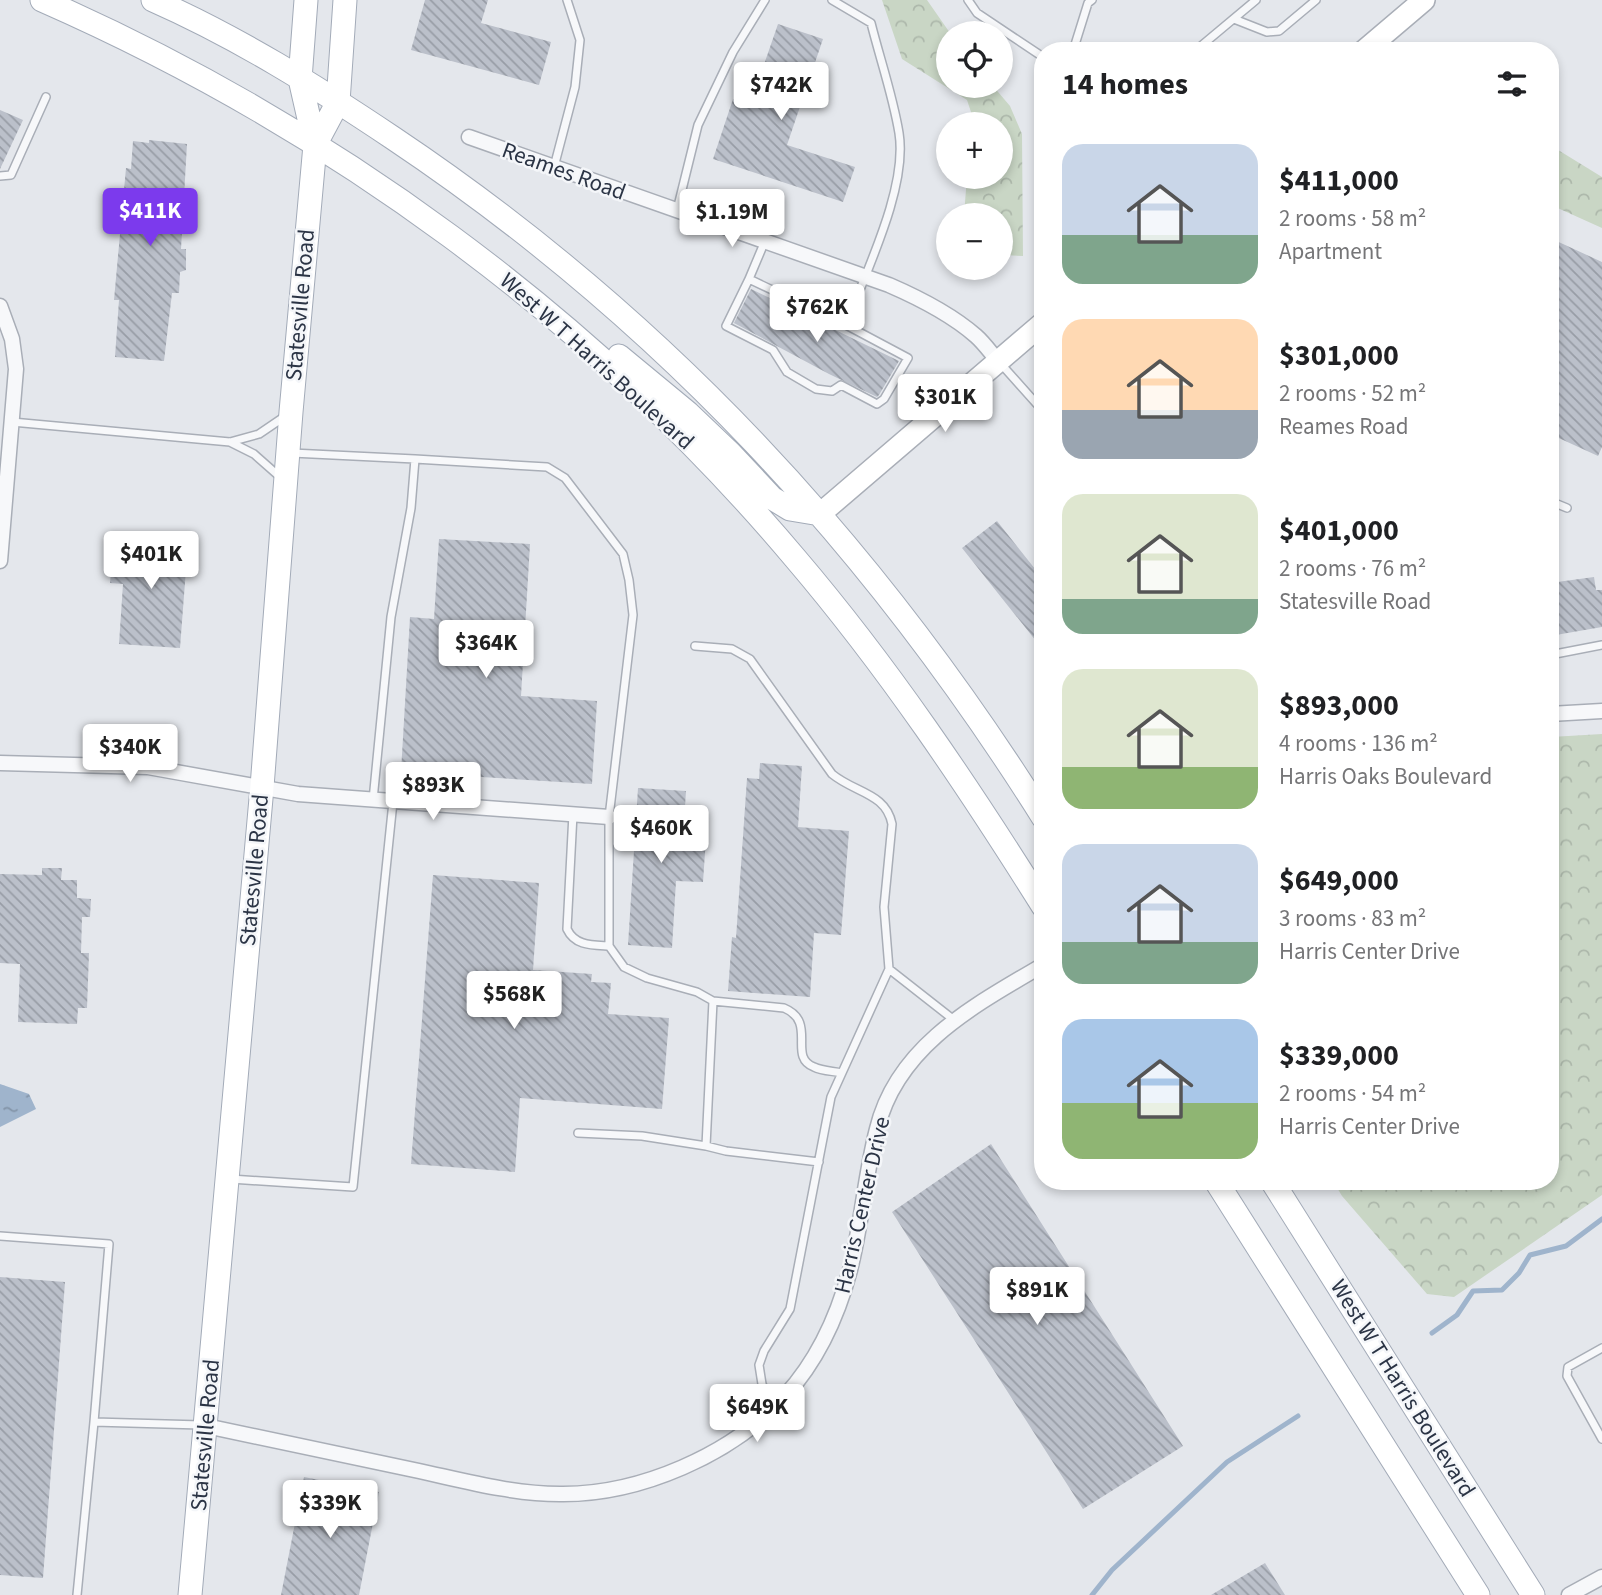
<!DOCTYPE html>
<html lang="en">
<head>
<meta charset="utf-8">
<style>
  body { margin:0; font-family:"Source Sans 3",sans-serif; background:#f2f2f2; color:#202124; height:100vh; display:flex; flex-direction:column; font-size:26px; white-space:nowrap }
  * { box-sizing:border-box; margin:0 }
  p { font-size:23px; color:#757577 }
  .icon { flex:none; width:38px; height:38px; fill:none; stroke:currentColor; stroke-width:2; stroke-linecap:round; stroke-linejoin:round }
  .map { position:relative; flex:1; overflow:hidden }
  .panel { position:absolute; left:1034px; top:42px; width:525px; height:1148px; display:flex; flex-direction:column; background:#fff; border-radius:28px; box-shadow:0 4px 10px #0003 }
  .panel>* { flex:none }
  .buttons { position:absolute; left:936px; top:21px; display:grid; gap:14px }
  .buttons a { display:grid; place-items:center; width:77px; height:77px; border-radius:50%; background:#fff; box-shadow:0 4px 10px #0003; font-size:35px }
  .price { position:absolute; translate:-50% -60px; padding:0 16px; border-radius:7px; background:#fff; color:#222; font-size:23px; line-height:46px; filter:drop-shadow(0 2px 4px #0008) }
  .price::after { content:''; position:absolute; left:50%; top:42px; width:21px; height:16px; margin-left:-10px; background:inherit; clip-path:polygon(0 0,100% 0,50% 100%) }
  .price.selected { background:#7c3aed; color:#fff }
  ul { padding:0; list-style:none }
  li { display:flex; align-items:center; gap:21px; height:175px; padding:0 28px }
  li span { display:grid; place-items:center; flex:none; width:196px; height:140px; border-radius:21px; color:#555 }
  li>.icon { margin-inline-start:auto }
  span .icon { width:84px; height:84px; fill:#fffc; stroke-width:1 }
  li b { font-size:30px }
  h2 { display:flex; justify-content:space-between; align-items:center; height:84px; padding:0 28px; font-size:30px }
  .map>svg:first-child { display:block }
</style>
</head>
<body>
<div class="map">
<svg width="1602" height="1595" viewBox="0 0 1602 1595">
  <defs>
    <pattern id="forest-crowns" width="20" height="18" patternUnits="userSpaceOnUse" patternTransform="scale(1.75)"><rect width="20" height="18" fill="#c9d6c5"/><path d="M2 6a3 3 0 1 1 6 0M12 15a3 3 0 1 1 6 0" fill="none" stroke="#adb8ab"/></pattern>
    <pattern id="water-ripples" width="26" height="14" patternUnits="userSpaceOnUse" patternTransform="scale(1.75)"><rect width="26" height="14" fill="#9fb4cc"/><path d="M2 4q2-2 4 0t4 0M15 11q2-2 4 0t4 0" fill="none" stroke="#8293a7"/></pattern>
    <pattern id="building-back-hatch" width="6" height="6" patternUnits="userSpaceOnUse" patternTransform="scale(1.75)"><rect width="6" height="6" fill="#bbc0ca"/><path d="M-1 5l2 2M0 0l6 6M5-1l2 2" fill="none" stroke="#989da6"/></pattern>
  </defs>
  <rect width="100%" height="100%" fill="#e4e7ec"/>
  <path fill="url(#forest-crowns)" d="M882,0H927L950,33L948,86H993L1010,106L1022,134L1023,256L1001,255V215H964L967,177H1001V124H970L971,112L967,100L902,59Z
    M1550,145L1602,177V228L1551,205Z
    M1602,734V1195L1454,1297L1427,1294L1342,1196L1333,1181H1550L1551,737Z"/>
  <path fill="url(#water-ripples)" d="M0,1084L29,1094L36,1109L0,1127Z"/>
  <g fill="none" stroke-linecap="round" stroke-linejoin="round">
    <path stroke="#9fb4cc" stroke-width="5" d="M1432,1333L1457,1315L1473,1291L1502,1290L1519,1273L1530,1255L1566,1246L1602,1219
      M1092,1595L1112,1570L1227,1462L1298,1416"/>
  </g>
  <path fill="url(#building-back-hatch)" d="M425,0H488L481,23L551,42L539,85L411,50Z
    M778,24L823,39L787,145L855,167L843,202L713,159L733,99L750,105Z
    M0,110L23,120L0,169Z
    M149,140L187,144L181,249H186V270L180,272L179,293H172L164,361L115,357L119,300H114L126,168L131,169L133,141L149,143Z
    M1550,238L1602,262V447L1598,456L1550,434Z
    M751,289L899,361L879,395L877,397L829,374L734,323Z
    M997,521L1043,579V635L1036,641L962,548Z
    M121,538L188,543L180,648L119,644L123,584L110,583L114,540H121Z
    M439,539L530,544L521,696L597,701L592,784L401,772L410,617L434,619Z
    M1594,577L1596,590H1602V627L1550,636V583Z
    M760,763L802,766L798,827L849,831L841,935L814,933L810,997L728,991L732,937L736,938L747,778L759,779Z
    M638,788L686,791L683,837L706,838L703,882L676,881L672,948L628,945Z
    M42,868H62L61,880H77V898L91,899L90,917H82L81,953H89L87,1008H78L77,1024L18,1022L20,964L0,963V874L42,875Z
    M433,875L539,883L533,970L592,974L591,982L611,983L608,1014L669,1018L662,1109L520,1098L515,1172L411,1164Z
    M991,1144L1183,1446L1083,1509L892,1212Z
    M0,1277L65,1282L43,1578L0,1575Z
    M304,1477L379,1492L359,1595H281Z
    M1265,1563L1285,1595H1211Z"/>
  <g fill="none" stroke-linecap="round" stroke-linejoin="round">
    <g stroke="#a9aeb7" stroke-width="10">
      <path id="service" d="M832,0L871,23C880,59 893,96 899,133C908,188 865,273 846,325L908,358L884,399L877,404L841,385L832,391L816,389L787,372L773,350L726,326L749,279L846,325
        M968,0L977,13L1043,57
        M1234,19L1267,32L1279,31L1316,0
        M1073,51L1088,3L1092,0
        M1195,51L1256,0
        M554,167L575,87L580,40L567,0
        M0,176L11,175L46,97
        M677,210L698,125L733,52L765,0
        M1043,226V235
        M749,279L765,241
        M1001,364L1043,411
        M12,422L230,442L259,434L284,417
        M230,442L254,454L280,477
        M292,453L415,459L411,508L391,617L373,800
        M415,459L547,467L565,478L623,554L629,580L633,615L609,817V946L624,967L647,978L697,992L713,1001L706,1146L642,1136L578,1133
        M1550,501L1567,508
        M695,646L732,649L750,659L832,774C855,793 886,793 892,824L884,907L889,969
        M1550,655L1602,645
        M573,814L567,929C575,946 592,945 609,946
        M713,1001L784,1008C818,1022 787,1057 814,1067C822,1071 833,1071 842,1073
        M706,1146L726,1151L819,1162
        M231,1179L353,1187L393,802
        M0,1236L109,1244L94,1422
        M1602,1348L1568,1367L1567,1376L1602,1439
        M772,1408L762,1384L759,1365L764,1351L790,1309L831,1097L889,969L954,1020
        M77,1595L94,1422L201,1425"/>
    </g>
    <g stroke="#a9aeb7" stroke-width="17">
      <path id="minor" d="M469,137L889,285C919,298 951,314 976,336C984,343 991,353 998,361
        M0,306L12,339L16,369L0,561
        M1550,714L1602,711
        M0,763L148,767L298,794L609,817
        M206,1426C277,1441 348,1456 419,1471C465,1481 512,1494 560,1494C639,1495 732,1455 785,1396C817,1361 838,1315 850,1270C862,1223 865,1175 877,1129C897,1046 975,1005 1043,965
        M1569,1595L1602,1577"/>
    </g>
    <g stroke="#a9aeb7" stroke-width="24">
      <path id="secondary" d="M1364,51L1424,0
        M820,514L1043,323"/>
    </g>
    <g stroke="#a3abb8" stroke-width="25">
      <path id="primary" d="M42,0C329,126 593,318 795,558C888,667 967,785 1043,906
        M153,0C237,37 317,87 393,138C662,318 871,544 1043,817
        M315,145L338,102L345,0
        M619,356L688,413L730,453L772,498L790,509L820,514
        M1216,1181L1478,1595
        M1272,1181L1533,1595
        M190,1595L262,787L291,412L315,145L300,79L306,0"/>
    </g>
    <use href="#service" stroke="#f7f8fa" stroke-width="7"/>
    <use href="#minor" stroke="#f7f8fa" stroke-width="14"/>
    <use href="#secondary" stroke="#fff" stroke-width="21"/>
    <use href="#primary" stroke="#fff" stroke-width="23"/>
  </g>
  <g text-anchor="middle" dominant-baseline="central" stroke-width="5" stroke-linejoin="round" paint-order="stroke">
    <g font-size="23" fill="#2b3445" stroke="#f4f6f9">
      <text transform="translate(564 171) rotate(20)">Reames Road</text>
      <text transform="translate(300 305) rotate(-85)">Statesville Road</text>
      <text transform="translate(597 361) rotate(42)">West W T Harris Boulevard</text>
      <text transform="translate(254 870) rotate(-85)">Statesville Road</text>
      <text transform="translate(862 1205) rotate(-77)">Harris Center Drive</text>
      <text transform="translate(1403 1388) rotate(58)">West W T Harris Boulevard</text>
      <text transform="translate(205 1435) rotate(-85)">Statesville Road</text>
    </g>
  </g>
</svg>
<div class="buttons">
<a><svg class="icon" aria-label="locate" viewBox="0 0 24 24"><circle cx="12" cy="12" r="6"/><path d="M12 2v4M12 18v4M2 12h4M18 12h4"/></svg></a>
<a>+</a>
<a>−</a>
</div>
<b class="price" style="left:781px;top:122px">$742K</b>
<b class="price selected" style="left:150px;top:248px">$411K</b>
<b class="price" style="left:732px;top:249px">$1.19M</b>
<b class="price" style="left:817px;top:344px">$762K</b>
<b class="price" style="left:945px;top:434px">$301K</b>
<b class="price" style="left:151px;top:591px">$401K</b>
<b class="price" style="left:486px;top:680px">$364K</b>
<b class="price" style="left:130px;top:784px">$340K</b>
<b class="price" style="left:433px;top:822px">$893K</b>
<b class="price" style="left:661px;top:865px">$460K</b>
<b class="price" style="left:514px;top:1031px">$568K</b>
<b class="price" style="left:1037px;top:1327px">$891K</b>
<b class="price" style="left:757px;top:1444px">$649K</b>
<b class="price" style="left:330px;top:1540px">$339K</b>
<section class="panel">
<h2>14 homes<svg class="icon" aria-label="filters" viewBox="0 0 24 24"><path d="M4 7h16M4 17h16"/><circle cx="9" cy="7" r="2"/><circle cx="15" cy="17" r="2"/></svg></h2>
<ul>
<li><span style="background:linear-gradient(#c9d6e8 65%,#7fa58c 0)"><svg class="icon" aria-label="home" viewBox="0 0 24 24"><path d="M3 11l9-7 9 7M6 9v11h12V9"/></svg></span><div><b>$411,000</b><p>2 rooms · 58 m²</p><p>Apartment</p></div></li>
<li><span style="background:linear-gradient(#ffd9b3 65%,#9aa5b1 0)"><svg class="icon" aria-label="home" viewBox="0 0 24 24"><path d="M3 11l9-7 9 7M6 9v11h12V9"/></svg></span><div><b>$301,000</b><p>2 rooms · 52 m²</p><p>Reames Road</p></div></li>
<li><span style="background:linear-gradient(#dfe7d0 75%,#7fa58c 0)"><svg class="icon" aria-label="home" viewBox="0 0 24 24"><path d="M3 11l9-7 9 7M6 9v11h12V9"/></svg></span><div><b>$401,000</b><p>2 rooms · 76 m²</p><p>Statesville Road</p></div></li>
<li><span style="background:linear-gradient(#dfe7d0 70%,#8fb573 0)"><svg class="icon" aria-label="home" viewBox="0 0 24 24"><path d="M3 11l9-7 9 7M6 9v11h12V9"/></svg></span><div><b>$893,000</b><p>4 rooms · 136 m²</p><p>Harris Oaks Boulevard</p></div></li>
<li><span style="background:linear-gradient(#c9d6e8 70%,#7fa58c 0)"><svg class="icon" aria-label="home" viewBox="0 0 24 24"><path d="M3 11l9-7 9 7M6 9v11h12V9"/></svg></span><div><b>$649,000</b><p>3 rooms · 83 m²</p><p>Harris Center Drive</p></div></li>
<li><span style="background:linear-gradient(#a9c7e8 60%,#8fb573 0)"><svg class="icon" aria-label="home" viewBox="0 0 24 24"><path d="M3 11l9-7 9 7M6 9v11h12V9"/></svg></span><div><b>$339,000</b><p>2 rooms · 54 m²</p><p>Harris Center Drive</p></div></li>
</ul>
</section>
</div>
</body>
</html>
